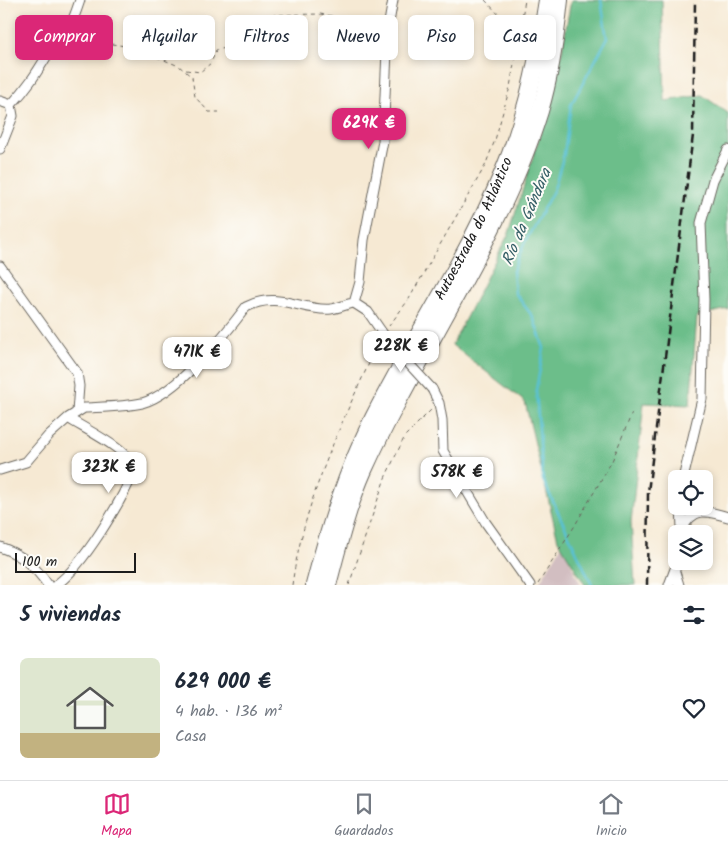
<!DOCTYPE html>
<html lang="es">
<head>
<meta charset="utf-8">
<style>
  body { margin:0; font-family:Kalam,sans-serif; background:#f2f2f3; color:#1f2937; height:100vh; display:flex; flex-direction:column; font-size:19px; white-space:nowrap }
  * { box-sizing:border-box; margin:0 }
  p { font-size:16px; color:#747a83 }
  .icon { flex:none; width:28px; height:28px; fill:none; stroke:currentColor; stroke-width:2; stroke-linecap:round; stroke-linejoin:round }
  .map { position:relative; height:585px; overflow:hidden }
  .panel { display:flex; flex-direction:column; background:#fff; flex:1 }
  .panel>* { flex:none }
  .hud { position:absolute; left:15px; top:15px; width:699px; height:45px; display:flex; gap:10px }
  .controls { position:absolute; left:668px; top:470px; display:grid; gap:10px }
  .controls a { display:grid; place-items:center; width:45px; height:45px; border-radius:8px; background:#fff; box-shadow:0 2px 8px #0003; font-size:25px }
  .scale { position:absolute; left:15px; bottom:12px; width:121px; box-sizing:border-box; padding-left:5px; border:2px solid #1c1c1c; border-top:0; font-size:14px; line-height:18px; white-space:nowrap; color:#1c1c1c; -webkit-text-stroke:4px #fdfcf7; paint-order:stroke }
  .price { position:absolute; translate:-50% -42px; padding:0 11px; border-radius:10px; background:#fff; color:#222; font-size:16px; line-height:32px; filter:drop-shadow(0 1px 2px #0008) }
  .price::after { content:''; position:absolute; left:50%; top:30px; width:15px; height:11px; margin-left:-8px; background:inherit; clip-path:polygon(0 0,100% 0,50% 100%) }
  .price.active { background:#db2777; color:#fff }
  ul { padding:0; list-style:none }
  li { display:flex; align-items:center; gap:15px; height:125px; padding:0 20px }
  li+li { border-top:1px solid #e0e1e3 }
  li span { display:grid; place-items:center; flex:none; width:140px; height:100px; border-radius:8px; color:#555 }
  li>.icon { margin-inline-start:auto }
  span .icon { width:60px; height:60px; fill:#fffc; stroke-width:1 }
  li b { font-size:21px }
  h2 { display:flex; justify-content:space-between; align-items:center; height:60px; padding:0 20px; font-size:21px }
  .pill { padding:0 18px; border-radius:8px; background:#fff; box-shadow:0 2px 8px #0003; font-size:18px; line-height:45px }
  .pill.active { background:#db2777; color:#fff }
  .tab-bar { display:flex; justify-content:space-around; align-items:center; height:70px; border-top:1px solid #e0e1e3; background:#fff; font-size:14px; color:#747a83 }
  .tab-bar a { display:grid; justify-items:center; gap:2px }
  .tab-bar .active { color:#db2777 }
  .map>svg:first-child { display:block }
</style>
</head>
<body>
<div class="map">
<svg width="728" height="585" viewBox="0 0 728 585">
  <rect width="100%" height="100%" fill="#fdfcf7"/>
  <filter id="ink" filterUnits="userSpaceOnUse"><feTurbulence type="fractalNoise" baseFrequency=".02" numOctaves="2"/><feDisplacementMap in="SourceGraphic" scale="10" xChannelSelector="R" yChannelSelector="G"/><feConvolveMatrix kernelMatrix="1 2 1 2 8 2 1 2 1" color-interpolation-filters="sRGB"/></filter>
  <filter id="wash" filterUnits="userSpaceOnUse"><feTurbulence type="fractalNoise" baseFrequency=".0096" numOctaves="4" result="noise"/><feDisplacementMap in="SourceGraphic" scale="20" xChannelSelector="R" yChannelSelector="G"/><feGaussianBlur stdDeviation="1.12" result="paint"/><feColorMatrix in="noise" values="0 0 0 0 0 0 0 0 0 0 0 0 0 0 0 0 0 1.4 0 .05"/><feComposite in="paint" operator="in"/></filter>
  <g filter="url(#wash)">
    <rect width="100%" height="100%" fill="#f6e9d3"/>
    <path fill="#d2bec1" d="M562,545L581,585H538Z"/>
    <path fill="#6cbe8a" stroke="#446d53" d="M571,0H662L665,101L702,95L728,113V309L697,316L690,405L644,403L631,522L635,585H585L558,540L525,402L452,345L509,233L556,84Z"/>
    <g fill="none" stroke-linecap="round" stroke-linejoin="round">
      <path stroke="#59c1d5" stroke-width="2.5" d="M592,585L543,480L536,390L544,348L533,317L515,293L513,271L524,244L554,189L564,154L571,105L607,39L601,0"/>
    </g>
  </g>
  <g filter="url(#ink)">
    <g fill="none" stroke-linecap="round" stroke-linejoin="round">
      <g stroke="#68645c" stroke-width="11">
        <path id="street" d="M0,101L11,105
          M0,149L13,116L11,105C27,88 36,74 48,54C52,46 60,40 65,32C73,22 76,12 80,0
          M0,266L77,373L79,386L77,412
          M354,303L360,282L364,240L383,141L388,28L393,0
          M432,389L439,403L442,420L443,451L486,523L530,585
          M0,470L26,462L49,435L68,418L84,408C103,407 123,407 142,403C176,394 225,335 246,307C279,290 302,312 331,309C339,308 346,304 354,303L368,312L388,341
          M683,479L702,399L704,300L701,223L713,180L728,150
          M681,506L682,528
          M682,529C694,507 706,510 728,517
          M0,547C22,555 35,566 48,585
          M675,572L679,585
          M56,585C83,566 121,502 134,471C133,451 84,429 68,418
          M669,585L678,561"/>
      </g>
      <g stroke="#68645c" stroke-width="18">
        <g id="highway">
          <path id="s1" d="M314,585C329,527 346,472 373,418C418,329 475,247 510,154C529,104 539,52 547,0"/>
          <path d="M328,585C338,547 348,506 364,470C419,349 500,239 540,111C551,75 556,37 560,0"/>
        </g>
      </g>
      <path stroke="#68645c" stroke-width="1" stroke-dasharray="4 4" stroke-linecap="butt" d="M485,0L519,36
        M72,38L132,47L179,66L192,77L195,97L209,112H219
        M186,70L200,72L211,63L216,50L242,45L269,15L320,14L369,22L379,25
        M389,326L409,299L485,166L495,140L510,87L525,0
        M538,584L574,527L612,461L632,413
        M292,585C304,500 343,419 379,342
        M349,585L385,478L405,436L431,410"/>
      <use href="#street" stroke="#fff" stroke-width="9"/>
      <use href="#highway" stroke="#fff" stroke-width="16"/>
      <path stroke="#1c1c1c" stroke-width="2.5" stroke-dasharray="8 4" stroke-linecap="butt" d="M647,585L648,492L693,135L695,0"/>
      <g stroke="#68645c" stroke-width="11" stroke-linecap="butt">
        <path id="street-bridge" d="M388,341L432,389"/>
      </g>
      <use href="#street-bridge" stroke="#fff" stroke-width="9"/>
    </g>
  </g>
  <g text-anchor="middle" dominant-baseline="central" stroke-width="4" stroke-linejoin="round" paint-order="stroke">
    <g font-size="15" fill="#1c1c1c" stroke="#fdfcf7">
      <text stroke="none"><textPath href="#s1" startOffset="392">Autoestrada do Atlántico</textPath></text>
    </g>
    <g font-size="16" font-style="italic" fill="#345e66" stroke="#fdfcf7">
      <text transform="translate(527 217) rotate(-67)">Río da Gándara</text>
    </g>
  </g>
</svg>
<div class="controls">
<a><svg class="icon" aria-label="locate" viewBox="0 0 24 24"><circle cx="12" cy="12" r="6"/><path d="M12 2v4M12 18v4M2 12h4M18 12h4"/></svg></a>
<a><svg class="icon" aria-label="layers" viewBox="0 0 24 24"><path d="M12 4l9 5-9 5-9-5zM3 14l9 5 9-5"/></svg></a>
</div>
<div class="scale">100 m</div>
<b class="price active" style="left:369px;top:150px">629K €</b>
<b class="price" style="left:401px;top:373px">228K €</b>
<b class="price" style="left:197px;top:379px">471K €</b>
<b class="price" style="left:109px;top:494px">323K €</b>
<b class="price" style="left:457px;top:499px">578K €</b>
<div class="hud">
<a class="pill active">Comprar</a>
<a class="pill">Alquilar</a>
<a class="pill">Filtros</a>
<a class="pill">Nuevo</a>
<a class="pill">Piso</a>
<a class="pill">Casa</a>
</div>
</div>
<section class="panel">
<h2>5 viviendas<svg class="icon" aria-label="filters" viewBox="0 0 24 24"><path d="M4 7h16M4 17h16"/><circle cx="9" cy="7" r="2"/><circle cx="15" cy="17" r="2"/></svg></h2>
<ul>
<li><span style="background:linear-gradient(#dfe7d0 75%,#c2b280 0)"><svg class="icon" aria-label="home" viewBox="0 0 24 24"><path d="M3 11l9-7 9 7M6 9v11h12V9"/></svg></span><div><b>629 000 €</b><p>4 hab. · 136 m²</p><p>Casa</p></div><svg class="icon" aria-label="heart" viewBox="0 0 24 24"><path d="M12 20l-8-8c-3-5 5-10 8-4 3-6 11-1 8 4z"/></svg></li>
</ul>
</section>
<nav class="tab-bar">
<a class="active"><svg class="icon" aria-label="map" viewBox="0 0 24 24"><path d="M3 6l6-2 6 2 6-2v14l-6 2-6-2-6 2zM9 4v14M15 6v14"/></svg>Mapa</a>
<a><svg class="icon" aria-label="saved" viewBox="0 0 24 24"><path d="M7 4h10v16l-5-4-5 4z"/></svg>Guardados</a>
<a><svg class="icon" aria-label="home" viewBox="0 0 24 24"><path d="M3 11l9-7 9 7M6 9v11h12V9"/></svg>Inicio</a>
</nav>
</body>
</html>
